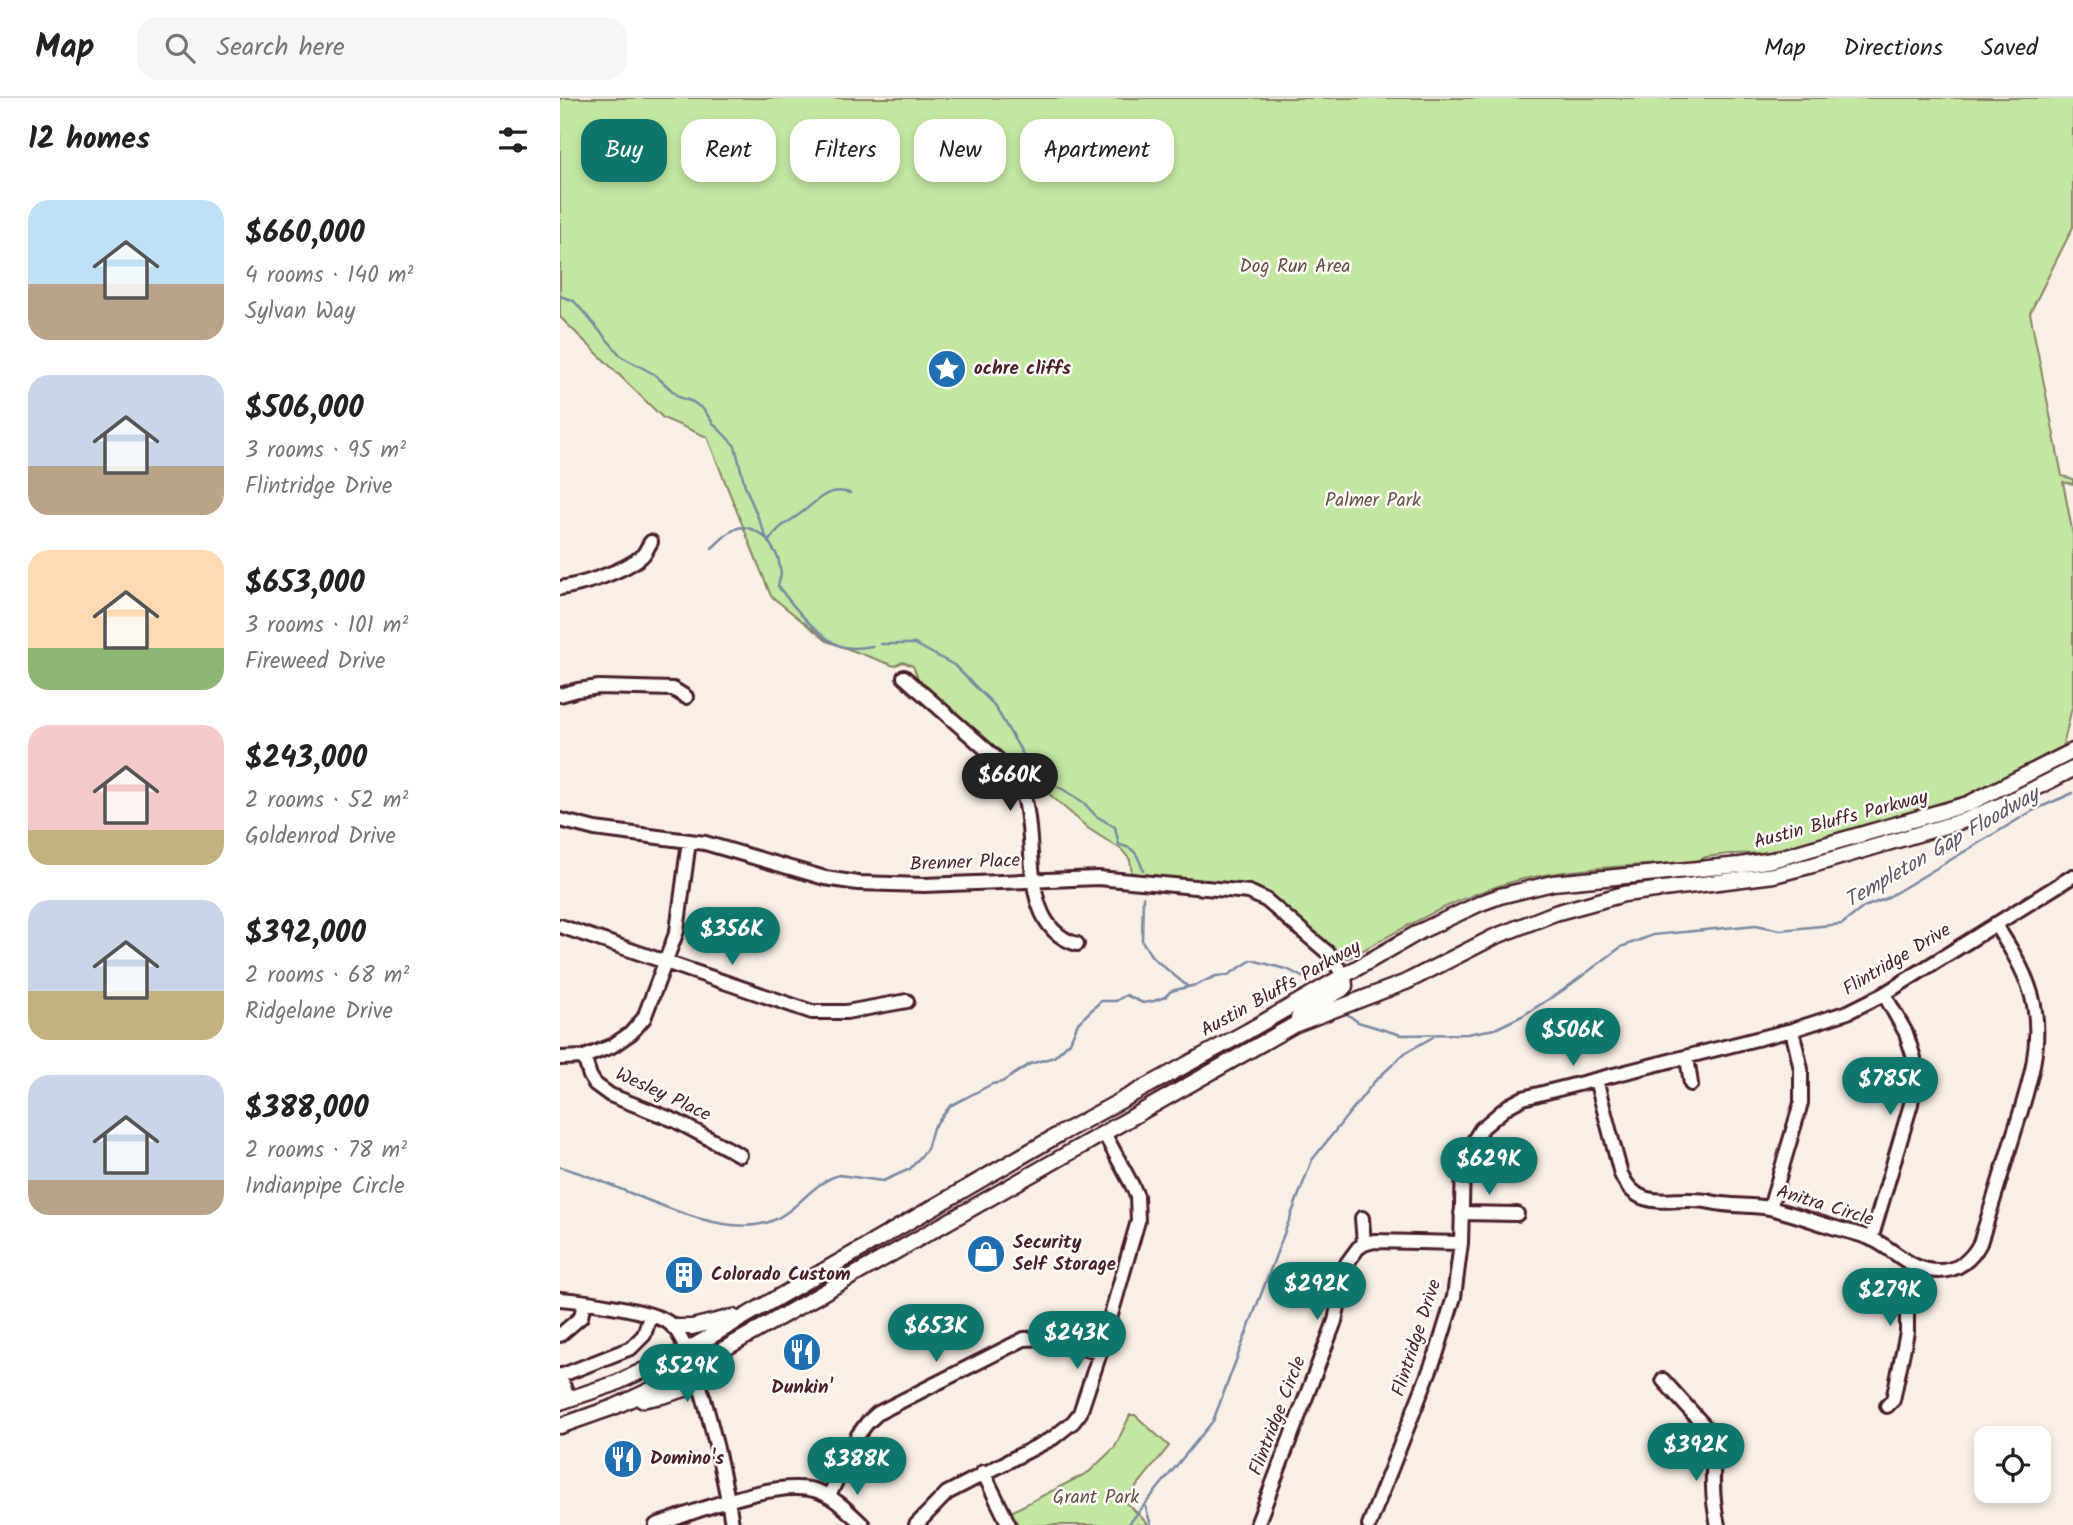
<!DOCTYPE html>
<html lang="en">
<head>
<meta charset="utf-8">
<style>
  body { margin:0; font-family:Kalam,sans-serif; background:#f6f6f6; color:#222; height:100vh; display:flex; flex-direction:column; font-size:26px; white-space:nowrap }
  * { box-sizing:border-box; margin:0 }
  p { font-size:23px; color:#767676 }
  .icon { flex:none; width:38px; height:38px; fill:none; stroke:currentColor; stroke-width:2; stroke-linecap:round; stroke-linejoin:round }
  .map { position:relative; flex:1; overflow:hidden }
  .panel { display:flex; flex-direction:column; background:#fff; width:560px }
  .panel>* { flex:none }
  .hud { position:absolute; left:21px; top:21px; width:665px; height:63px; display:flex; gap:14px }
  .buttons { position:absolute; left:1414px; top:1328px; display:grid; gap:14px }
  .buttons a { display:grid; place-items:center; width:77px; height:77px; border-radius:14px; background:#fff; box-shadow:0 4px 10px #0003; font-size:35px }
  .price { position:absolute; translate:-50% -60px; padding:0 16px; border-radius:24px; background:#0f766e; color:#fff; font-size:23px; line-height:46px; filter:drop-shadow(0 2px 4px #0008) }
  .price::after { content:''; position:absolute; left:50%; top:42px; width:21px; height:16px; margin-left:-10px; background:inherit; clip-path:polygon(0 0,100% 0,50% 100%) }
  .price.selected { background:#222; color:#fff }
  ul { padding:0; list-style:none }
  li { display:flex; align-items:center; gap:21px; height:175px; padding:0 28px }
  li span { display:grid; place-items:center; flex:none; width:196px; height:140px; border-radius:21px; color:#555 }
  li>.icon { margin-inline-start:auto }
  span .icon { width:84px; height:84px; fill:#fffc; stroke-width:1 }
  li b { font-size:30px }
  h2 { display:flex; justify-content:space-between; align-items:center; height:84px; padding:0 28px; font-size:30px }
  .pill { padding:0 24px; border-radius:21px; background:#fff; box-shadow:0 4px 10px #0003; font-size:24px; line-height:63px }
  .pill.selected { background:#0f766e; color:#fff }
  header { display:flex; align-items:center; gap:42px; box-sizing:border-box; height:98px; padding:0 35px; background:#fff; border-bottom:2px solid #e0e0e0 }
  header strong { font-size:33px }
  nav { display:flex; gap:38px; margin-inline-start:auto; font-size:24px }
  .search { width:490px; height:63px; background:#f6f6f6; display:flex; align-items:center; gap:18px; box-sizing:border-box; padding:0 24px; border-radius:21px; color:#767676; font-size:26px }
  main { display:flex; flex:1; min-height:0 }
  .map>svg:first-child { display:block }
</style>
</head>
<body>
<header>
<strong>Map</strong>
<div class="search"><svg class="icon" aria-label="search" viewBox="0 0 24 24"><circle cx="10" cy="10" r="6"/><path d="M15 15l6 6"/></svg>Search here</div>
<nav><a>Map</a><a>Directions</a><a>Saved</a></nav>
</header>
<main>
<section class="panel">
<h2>12 homes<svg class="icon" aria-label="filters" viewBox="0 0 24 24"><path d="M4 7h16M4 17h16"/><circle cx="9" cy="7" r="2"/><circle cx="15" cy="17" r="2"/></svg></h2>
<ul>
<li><span style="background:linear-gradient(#bfe0f5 60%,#b9a48a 0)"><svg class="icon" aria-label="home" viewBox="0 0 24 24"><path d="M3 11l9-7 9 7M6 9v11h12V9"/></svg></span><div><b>$660,000</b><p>4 rooms · 140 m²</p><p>Sylvan Way</p></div></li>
<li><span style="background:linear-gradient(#c9d6e8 65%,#b9a48a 0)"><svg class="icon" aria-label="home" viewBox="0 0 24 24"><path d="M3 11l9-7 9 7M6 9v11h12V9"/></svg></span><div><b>$506,000</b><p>3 rooms · 95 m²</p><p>Flintridge Drive</p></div></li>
<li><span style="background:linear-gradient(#ffd9b3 70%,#8fb573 0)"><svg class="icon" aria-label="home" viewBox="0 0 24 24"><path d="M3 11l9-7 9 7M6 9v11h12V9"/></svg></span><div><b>$653,000</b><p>3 rooms · 101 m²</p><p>Fireweed Drive</p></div></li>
<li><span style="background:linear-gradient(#f6c9c9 75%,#c2b280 0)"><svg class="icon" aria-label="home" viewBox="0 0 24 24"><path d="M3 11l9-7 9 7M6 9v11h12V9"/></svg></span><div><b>$243,000</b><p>2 rooms · 52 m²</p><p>Goldenrod Drive</p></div></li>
<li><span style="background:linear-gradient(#c9d6e8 65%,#c2b280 0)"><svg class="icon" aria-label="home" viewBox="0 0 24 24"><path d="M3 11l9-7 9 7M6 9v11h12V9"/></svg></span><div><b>$392,000</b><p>2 rooms · 68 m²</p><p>Ridgelane Drive</p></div></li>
<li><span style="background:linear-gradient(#c9d6e8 75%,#b9a48a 0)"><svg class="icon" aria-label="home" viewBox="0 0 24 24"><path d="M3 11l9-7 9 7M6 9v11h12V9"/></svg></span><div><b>$388,000</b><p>2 rooms · 78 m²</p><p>Indianpipe Circle</p></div></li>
</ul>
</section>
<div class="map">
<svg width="1513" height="1427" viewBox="0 0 1513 1427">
  <rect width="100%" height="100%" fill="#faefe5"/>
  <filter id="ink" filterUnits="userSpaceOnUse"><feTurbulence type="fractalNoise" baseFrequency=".0143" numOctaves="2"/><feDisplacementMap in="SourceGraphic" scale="14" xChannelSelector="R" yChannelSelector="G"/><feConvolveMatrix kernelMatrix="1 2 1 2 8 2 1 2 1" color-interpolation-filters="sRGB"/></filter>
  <g filter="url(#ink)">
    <path fill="#c3e7a1" stroke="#868366" stroke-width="2" d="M0,0H1513V129L1470,215L1502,378L1513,381V386L1503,384L1513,437V605L1503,648L1424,690L1391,704L1209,755L1169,756L1146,759L1135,764C1079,768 1013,769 959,782C899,797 843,830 789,860L783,859L719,804L697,789L572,775L570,762L562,752L529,731L480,688L470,695L456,669L359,583L353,568L343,564L334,568L267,543L211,498L147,339L103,320L0,219Z
      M570,1317H575L609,1348L565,1403L589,1427H452L447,1416L529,1374L555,1349Z"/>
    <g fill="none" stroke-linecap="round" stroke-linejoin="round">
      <path stroke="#7888a5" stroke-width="2.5" d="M0,198L14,203L62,259L94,276L119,299L133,304L144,312L153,325L175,348L185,388L207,441L218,459L221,476L218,488C232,507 254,533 274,545C285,552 300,550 313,548
        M208,444C218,429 224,427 237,418C256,406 265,387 290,395
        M152,450C173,431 181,419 207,441
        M321,546H355L394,567L434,607L474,675L509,695L524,705L536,718L555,729L559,747C575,749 578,758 583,772
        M583,799L582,843L592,859L627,888
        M787,916L798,924L841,937L907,936L935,931L962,918L1002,893L1061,849L1093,837L1196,827L1220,832L1282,826L1304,809L1325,801L1474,712L1513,695
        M0,1069C57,1083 152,1143 209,1124C236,1115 251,1085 279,1077L323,1083L350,1071L367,1051L373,1030L390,1008L432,986L442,984L470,966L494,959L510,944L518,925L541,903H556L566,897L583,905L594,903L605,899L611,893L636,887L656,878L668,877L692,862L729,872L744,880
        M585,1407L591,1427
        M568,1427L653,1323L752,1062L814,984L845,955L873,939"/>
      <g stroke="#4a1f2b" stroke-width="18">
        <path id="minor" d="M0,490C22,487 65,473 82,458C86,454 88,448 91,444
          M344,579L444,667C452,677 460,686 464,699C478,745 458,829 517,846
          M0,597L18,592L39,589L113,591L126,599
          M0,722L35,731L145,745L265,780L298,785L364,787L538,780L689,794L706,802L768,855L784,878
          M0,828L252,914H286L347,903
          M24,959L30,978L35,986L50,997L116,1023L180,1057
          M1127,959L1131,986
          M0,960L24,959L52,948L71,935L84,920L117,833L129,743
          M1036,982L1061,1076C1080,1119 1117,1095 1151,1104C1171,1109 1190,1106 1209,1110C1228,1114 1247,1121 1266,1127C1281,1132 1298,1135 1312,1141C1336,1152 1349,1173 1379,1173C1398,1173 1412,1161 1420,1145C1431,1111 1441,1077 1452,1042C1465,998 1483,954 1474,907C1468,877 1451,851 1435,826
          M1210,1110L1241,1005V971L1232,932
          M901,1115L957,1116
          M802,1120L804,1146
          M1311,1141L1351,1006L1356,975L1354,960L1346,935L1324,896
          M0,1201C24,1203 91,1212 109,1225C137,1246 167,1389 172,1427
          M0,1237L21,1219L24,1204
          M0,1277L8,1301
          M0,1278L71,1250L84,1237L90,1218
          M1103,1282L1156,1341C1152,1371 1151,1398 1158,1427
          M1327,1308L1333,1302L1347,1234V1206L1358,1169
          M423,1374L449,1427
          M269,1398L298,1337L307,1325L318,1315L464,1241L488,1240L540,1255
          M96,1427C136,1414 221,1378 260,1394C277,1401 290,1415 303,1427
          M356,1427L387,1395L493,1340L513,1324L520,1315L540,1255L578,1123L577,1098L572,1087L544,1035
          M697,1427L775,1223L787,1165L798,1150L804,1146L814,1143L901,1145
          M809,1427L877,1254L894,1199L901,1145L903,1067L910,1049L921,1031L948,1008L963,1000L1232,932L1288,914L1324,896L1513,778"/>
      </g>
      <g stroke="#4a1f2b" stroke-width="19">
        <path id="major" d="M738,920L741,915L781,892L785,888L784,878
          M114,1229H132L173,1219
          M82,1302L102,1298L138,1287
          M0,1304L54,1286L127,1252L498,1037L688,933L861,833L921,805L940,798L993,785L1180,767L1212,762L1408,706L1513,653
          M0,1328L54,1309L99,1288L734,927L846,884L934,839L995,815L1064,796L1214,777L1253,767L1409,721L1446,705L1513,671"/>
      </g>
      <use href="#minor" stroke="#fdfcf7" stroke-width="12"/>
      <use href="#major" stroke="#fdfcf7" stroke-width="14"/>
    </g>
  </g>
  <defs>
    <g id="sight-disc" transform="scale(2.0125)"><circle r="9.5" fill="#1f6fb2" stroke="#fdfcf7"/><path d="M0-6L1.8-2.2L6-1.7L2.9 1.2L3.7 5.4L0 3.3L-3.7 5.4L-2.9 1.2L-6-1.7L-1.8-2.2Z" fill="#fff"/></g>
    <g id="shop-disc" transform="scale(2.0125)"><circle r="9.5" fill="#1f6fb2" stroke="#fdfcf7"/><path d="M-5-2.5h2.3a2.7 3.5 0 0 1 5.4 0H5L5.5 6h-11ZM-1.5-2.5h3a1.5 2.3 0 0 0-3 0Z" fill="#fff"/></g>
    <g id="building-disc" transform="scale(2.0125)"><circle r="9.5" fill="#1f6fb2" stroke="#fdfcf7"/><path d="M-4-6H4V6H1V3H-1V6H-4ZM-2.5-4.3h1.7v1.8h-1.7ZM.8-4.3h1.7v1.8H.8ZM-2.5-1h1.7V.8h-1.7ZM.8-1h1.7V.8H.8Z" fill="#fff"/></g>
    <g id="restaurant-disc" transform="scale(2.0125)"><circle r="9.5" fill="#1f6fb2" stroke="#fdfcf7"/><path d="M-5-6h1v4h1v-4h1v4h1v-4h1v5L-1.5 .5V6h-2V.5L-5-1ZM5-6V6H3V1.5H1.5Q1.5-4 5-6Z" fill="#fff"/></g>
  </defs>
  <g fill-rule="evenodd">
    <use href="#sight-disc" x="387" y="271"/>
    <use href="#shop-disc" x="426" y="1156"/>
    <use href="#building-disc" x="124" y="1177"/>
    <use href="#restaurant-disc" x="242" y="1254"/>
    <use href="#restaurant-disc" x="63" y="1361"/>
  </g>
  <g text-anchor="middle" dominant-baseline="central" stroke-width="5" stroke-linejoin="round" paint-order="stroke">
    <g font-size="19" fill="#685148" stroke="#fdfcf7">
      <text x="735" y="169">Dog Run Area</text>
      <text x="813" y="403">Palmer Park</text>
      <text x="536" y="1400">Grant Park</text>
    </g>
    <g font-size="19" font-weight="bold" fill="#4a1f2b" stroke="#fdfcf7" text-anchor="start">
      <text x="414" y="271">ochre cliffs</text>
      <text x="453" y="1145">Security<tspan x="453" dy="22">Self Storage</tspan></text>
      <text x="151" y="1177">Colorado Custom</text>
      <text x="242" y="1290" text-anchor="middle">Dunkin'</text>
      <text x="90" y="1361">Domino's</text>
    </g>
    <g font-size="19" fill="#4a1f2b" stroke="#fdfcf7">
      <text transform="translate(1281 722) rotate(-15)">Austin Bluffs Parkway</text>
      <text transform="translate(405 765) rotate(-2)">Brenner Place</text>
      <text transform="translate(1337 862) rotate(-31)">Flintridge Drive</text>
      <text transform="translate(721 891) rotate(-29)">Austin Bluffs Parkway</text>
      <text transform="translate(103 997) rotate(25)">Wesley Place</text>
      <text transform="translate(1265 1108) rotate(17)">Anitra Circle</text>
      <text transform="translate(857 1240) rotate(-72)">Flintridge Drive</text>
      <text transform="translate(718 1318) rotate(-69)">Flintridge Circle</text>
    </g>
    <g font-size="21" font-style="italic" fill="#615468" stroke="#fdfcf7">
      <text transform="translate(1382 750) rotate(-30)">Templeton Gap Floodway</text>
    </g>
  </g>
</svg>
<div class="buttons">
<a><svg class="icon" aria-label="locate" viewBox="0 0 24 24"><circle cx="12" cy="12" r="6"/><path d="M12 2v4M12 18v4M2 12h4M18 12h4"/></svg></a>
</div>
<b class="price selected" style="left:450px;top:715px">$660K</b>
<b class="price" style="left:172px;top:869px">$356K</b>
<b class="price" style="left:1013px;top:970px">$506K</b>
<b class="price" style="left:1330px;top:1019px">$785K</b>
<b class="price" style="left:929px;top:1099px">$629K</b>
<b class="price" style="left:757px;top:1224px">$292K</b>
<b class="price" style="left:1330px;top:1230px">$279K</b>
<b class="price" style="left:376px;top:1266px">$653K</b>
<b class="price" style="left:517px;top:1273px">$243K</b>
<b class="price" style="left:127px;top:1306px">$529K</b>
<b class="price" style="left:1136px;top:1385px">$392K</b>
<b class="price" style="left:297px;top:1399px">$388K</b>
<div class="hud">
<a class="pill selected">Buy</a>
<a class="pill">Rent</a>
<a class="pill">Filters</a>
<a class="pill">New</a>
<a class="pill">Apartment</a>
</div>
</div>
</main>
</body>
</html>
